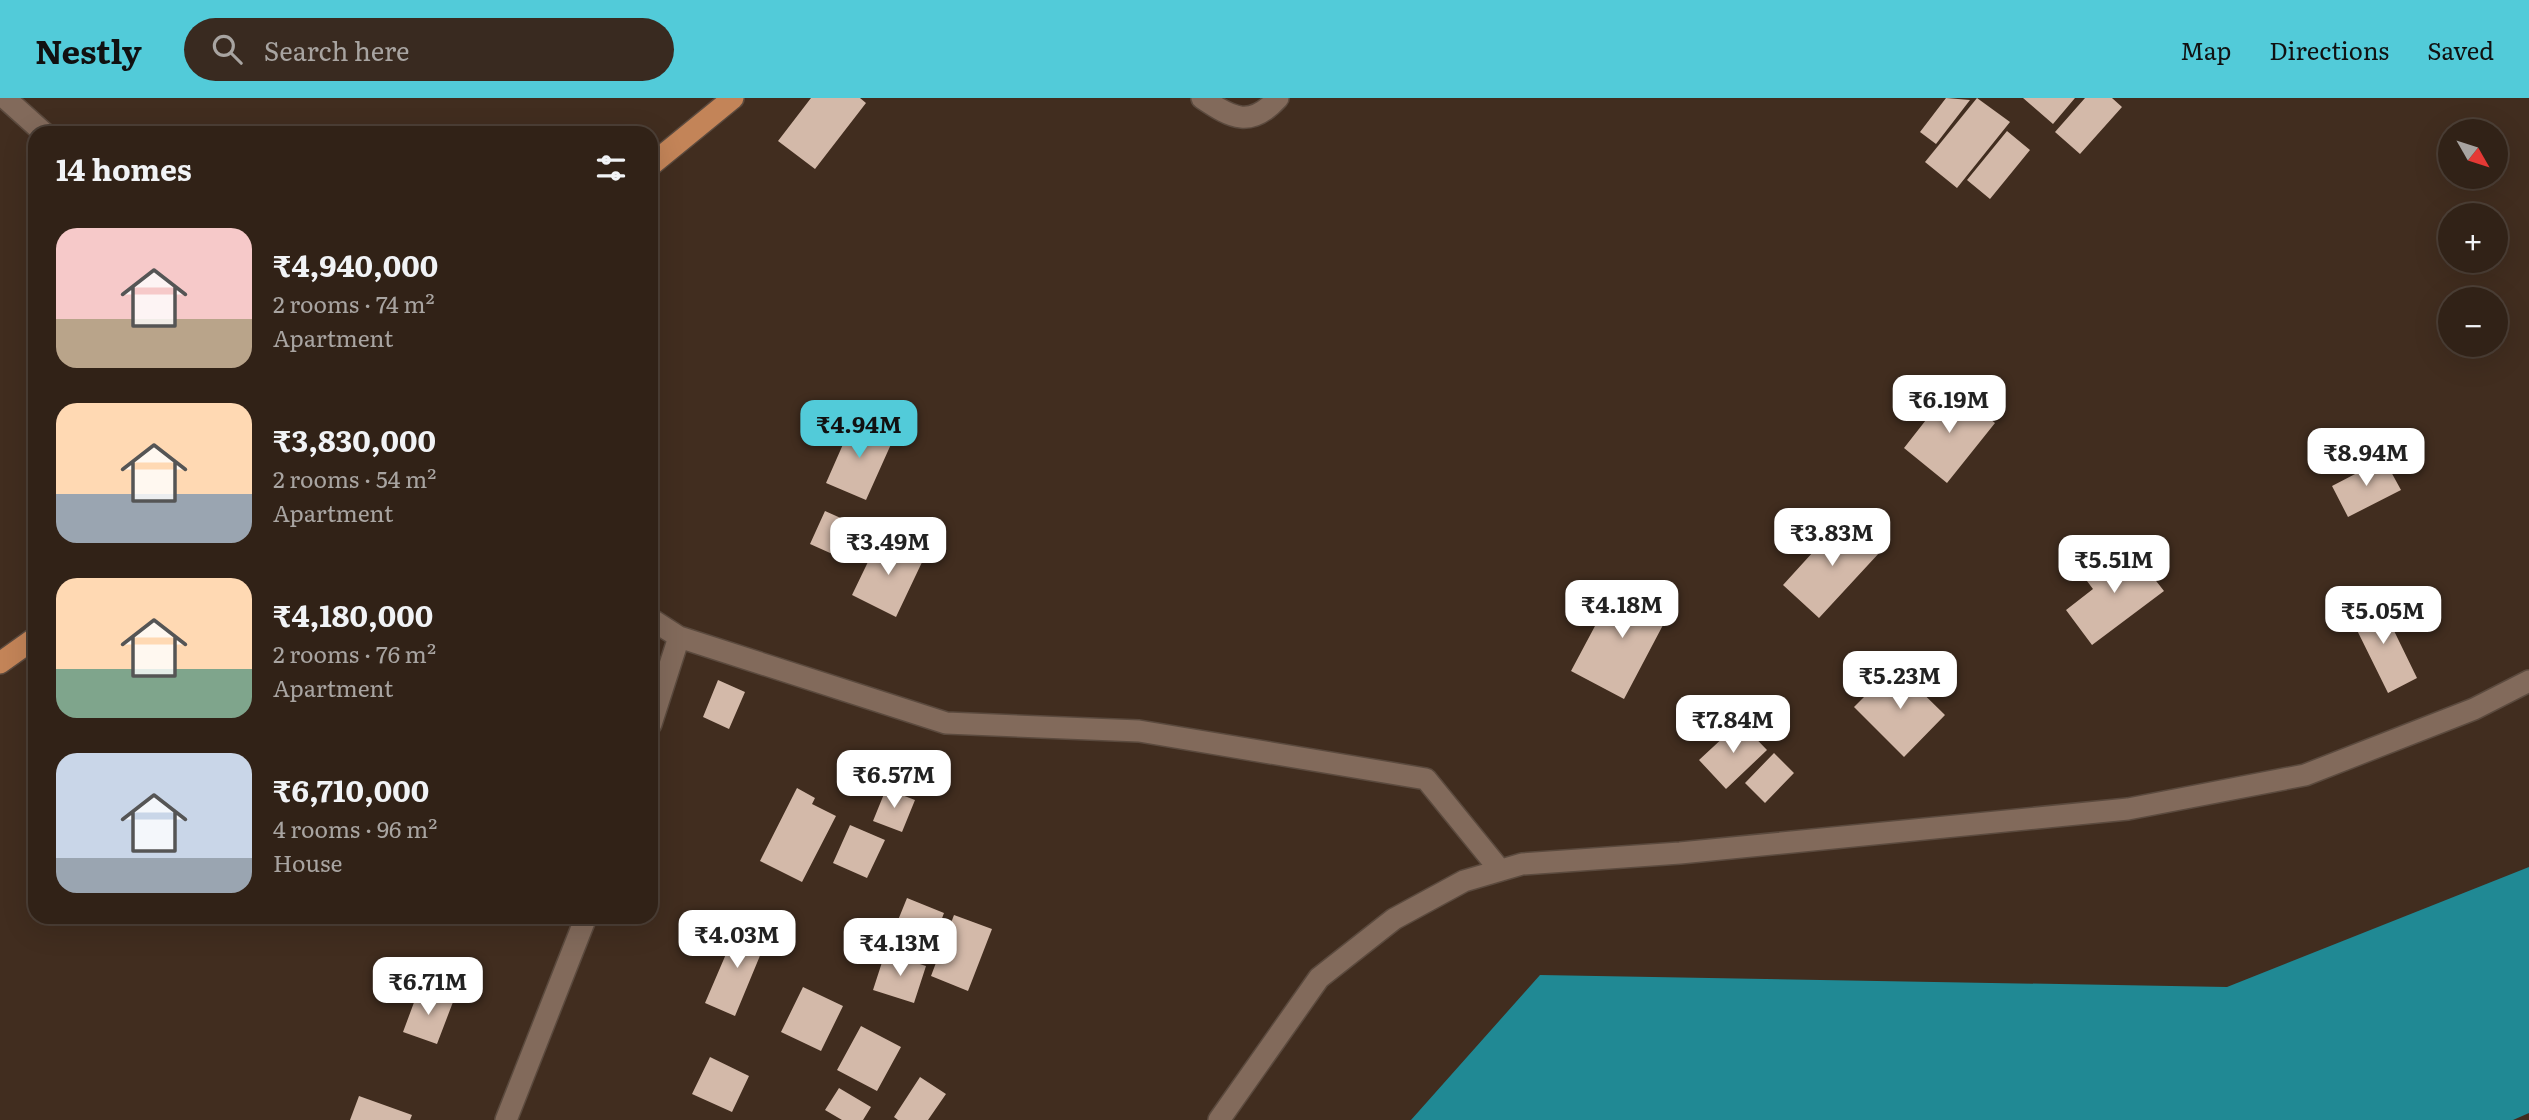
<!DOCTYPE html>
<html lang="en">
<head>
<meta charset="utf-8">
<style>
  body { margin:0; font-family:Literata,serif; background:#392a20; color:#f1f3f6; height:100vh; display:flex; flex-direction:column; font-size:26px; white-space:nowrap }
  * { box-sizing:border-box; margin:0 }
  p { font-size:23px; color:#a8a4a1 }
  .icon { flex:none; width:38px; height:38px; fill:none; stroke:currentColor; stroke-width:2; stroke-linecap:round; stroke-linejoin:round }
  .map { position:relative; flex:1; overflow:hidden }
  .sheet { position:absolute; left:28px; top:28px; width:630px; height:798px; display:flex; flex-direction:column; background:#312217; border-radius:21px; box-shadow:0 7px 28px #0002,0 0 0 2px #4c3f36 }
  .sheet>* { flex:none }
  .needle { width:46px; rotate:129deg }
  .buttons { position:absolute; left:2438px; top:21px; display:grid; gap:14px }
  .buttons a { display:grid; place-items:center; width:70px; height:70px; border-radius:50%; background:#312217; box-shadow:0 7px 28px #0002,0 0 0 2px #4c3f36; font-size:35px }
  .price { position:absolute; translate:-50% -60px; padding:0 16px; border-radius:14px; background:#fff; color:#222; font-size:23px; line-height:46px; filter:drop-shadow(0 2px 4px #0008) }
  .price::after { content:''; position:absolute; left:50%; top:42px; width:21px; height:16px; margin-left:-10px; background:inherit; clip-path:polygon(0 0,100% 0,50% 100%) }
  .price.on { background:#52cbd9; color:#111 }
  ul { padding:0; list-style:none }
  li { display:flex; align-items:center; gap:21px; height:175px; padding:0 28px }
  li span { display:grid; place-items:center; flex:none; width:196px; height:140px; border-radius:21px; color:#555 }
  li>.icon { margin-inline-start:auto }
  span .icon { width:84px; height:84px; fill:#fffc; stroke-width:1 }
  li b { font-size:30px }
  h2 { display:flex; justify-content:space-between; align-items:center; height:84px; padding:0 28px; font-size:30px }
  header { display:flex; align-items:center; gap:42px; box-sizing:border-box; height:98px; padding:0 35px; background:#52cbd9; color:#111 }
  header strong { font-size:33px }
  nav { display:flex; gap:38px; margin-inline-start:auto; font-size:24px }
  .search { width:490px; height:63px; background:#392a20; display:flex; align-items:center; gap:18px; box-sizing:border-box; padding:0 24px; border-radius:38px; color:#a8a4a1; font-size:26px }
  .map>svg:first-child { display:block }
</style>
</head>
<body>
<header>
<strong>Nestly</strong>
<div class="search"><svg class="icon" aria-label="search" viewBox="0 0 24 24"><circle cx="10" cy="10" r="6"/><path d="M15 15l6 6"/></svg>Search here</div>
<nav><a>Map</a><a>Directions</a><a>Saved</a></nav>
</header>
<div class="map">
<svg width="2529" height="1022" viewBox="0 0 2529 1022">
  <rect width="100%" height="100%" fill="#412d1f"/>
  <path fill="#208994" d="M2529,769V1015L2513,1022H1411L1540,877L2227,889Z"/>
  <path fill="#d3b9a9" d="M811,0H860L866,5L815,71L778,43Z
    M1946,0L1970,2L1936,46L1920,34Z
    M1977,0L2010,24L1957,90L1925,64Z
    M2023,0H2075L2053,26Z
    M2085,0H2112L2122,9L2080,56L2055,34Z
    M2007,33L2030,52L1990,101L1967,82Z
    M1951,290L1995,325L1947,385L1904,350Z
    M855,319L880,331L877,338L892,344L866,402L826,385Z
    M2384,361L2401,392L2348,419L2332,388Z
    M825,413L863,430L848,463L810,446Z
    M1844,420L1880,454L1819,520L1783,487Z
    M880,439L924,460L896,519L852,497Z
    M2128,447L2164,493L2092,547L2066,512L2093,491L2084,479Z
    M1619,483L1672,510L1624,601L1571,573Z
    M2379,502L2417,580L2388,595L2349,516Z
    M1895,568L1945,617L1904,659L1854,609Z
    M718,582L745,594L729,631L703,619Z
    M1740,624L1767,652L1726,691L1699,662Z
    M1774,655L1794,675L1765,705L1745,685Z
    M797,690L815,700L812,706L836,718L802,784L760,763Z
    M886,691L915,702L902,734L873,723Z
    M850,727L885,742L867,780L833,765Z
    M907,800L944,815L928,857L890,842Z
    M954,817L992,831L968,893L931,878Z
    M738,828L769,836L735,918L705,905Z
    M885,855L926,868L914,905L873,892Z
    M803,889L843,908L821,953L781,934Z
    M419,891L453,904L437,946L403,934Z
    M861,928L901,949L877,993L837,972Z
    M710,959L749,978L732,1014L692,996Z
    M920,979L946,996L928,1022H898L894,1019Z
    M839,990L871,1009L863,1022H842L825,1012Z
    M359,998L412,1017L410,1022H350Z"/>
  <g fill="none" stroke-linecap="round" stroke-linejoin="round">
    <g stroke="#5b4a3e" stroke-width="24">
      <path id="minor" d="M5,0L44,35
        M1202,0C1233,21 1251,30 1278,0
        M651,521L679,539L946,625L1139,633L1426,681L1500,772
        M651,626L679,539
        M506,1022L586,819
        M1219,1022L1319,880L1394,821L1464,783L1522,766L1680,755L2128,711L2305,677L2474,611L2529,583"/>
    </g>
    <g stroke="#5b4a3e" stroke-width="24">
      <path id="major" d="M651,67L733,0
        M0,565L35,540"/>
    </g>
    <use href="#minor" stroke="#826a5b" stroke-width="21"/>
    <use href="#major" stroke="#c38458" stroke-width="21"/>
  </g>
</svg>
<div class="buttons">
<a><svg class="needle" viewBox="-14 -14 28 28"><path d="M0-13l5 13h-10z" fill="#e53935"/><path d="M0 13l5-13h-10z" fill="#a8a4a1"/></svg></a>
<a>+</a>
<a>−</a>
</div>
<b class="price" style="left:1949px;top:337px">₹6.19M</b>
<b class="price on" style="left:859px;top:362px">₹4.94M</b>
<b class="price" style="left:2366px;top:390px">₹8.94M</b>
<b class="price" style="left:1832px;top:470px">₹3.83M</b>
<b class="price" style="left:888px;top:479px">₹3.49M</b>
<b class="price" style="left:2114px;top:497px">₹5.51M</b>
<b class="price" style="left:1622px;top:542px">₹4.18M</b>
<b class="price" style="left:2383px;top:548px">₹5.05M</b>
<b class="price" style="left:1900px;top:613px">₹5.23M</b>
<b class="price" style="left:1733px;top:657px">₹7.84M</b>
<b class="price" style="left:894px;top:712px">₹6.57M</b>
<b class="price" style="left:737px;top:872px">₹4.03M</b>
<b class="price" style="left:900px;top:880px">₹4.13M</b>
<b class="price" style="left:428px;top:919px">₹6.71M</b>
<section class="sheet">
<h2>14 homes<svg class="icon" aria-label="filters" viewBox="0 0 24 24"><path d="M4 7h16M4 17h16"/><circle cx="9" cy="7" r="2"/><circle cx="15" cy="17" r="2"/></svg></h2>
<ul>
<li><span style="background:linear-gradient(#f6c9c9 65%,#b9a48a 0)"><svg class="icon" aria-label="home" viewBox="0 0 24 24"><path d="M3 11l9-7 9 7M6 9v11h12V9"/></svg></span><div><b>₹4,940,000</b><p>2 rooms · 74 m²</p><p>Apartment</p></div></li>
<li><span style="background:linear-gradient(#ffd9b3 65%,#9aa5b1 0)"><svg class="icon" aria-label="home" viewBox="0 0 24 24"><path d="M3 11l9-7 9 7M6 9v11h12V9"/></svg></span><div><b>₹3,830,000</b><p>2 rooms · 54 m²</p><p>Apartment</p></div></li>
<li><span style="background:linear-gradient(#ffd9b3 65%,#7fa58c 0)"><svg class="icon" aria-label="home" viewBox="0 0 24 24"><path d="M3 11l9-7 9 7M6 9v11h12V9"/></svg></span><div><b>₹4,180,000</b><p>2 rooms · 76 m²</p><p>Apartment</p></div></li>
<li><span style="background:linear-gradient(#c9d6e8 75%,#9aa5b1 0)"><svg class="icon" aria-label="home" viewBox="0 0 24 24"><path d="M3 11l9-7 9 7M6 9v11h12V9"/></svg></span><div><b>₹6,710,000</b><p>4 rooms · 96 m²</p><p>House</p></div></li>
</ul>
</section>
</div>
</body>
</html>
